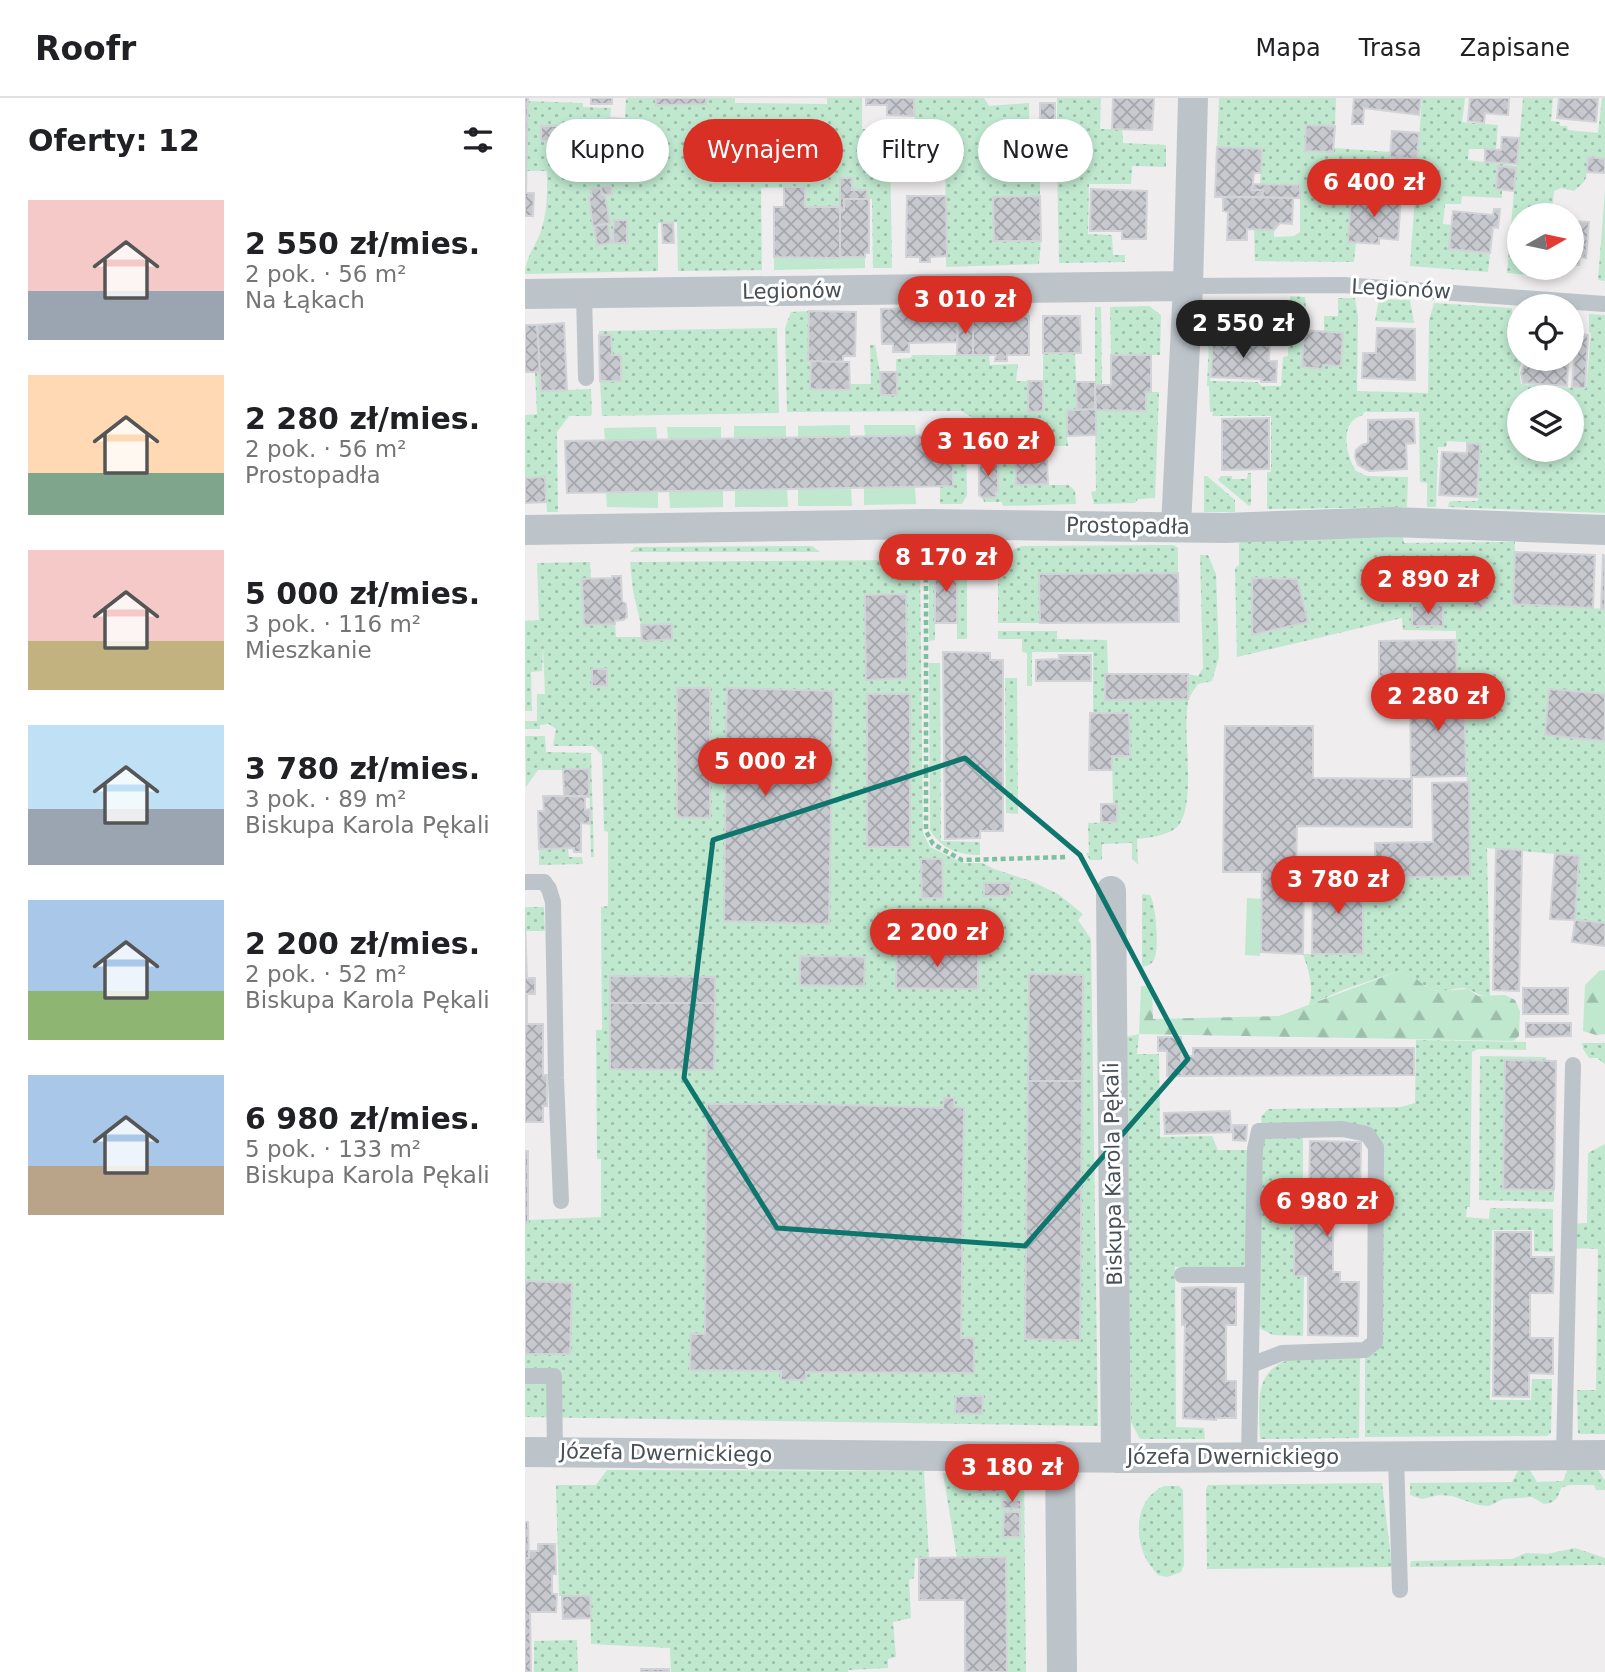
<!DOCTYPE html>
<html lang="pl">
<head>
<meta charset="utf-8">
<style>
  body { margin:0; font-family:"DejaVu Sans",sans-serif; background:#f2f2f2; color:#202124; height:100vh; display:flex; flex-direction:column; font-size:26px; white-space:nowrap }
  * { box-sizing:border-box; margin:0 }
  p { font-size:23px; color:#757577 }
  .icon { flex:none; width:38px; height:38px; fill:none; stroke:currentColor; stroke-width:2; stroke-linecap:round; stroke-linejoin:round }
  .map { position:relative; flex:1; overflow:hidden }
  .panel { display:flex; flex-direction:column; background:#fff; width:525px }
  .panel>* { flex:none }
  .top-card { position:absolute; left:21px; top:21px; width:665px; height:63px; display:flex; gap:14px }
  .needle { width:46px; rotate:81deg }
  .fabs { position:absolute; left:982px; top:105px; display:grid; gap:14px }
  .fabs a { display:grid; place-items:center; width:77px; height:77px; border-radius:50%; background:#fff; box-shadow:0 4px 10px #0003; font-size:35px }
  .price { position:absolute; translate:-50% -60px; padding:0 16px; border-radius:24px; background:#d93025; color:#fff; font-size:23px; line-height:46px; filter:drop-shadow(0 2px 4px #0008) }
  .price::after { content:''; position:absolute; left:50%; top:42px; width:21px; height:16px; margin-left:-10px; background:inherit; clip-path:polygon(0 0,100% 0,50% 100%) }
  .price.active { background:#222; color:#fff }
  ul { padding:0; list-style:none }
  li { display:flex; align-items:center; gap:21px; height:175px; padding:0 28px }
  li span { display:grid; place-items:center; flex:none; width:196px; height:140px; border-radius:0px; color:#555 }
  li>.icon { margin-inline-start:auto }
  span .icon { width:84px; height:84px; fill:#fffc; stroke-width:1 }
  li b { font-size:30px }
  h2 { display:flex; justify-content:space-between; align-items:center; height:84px; padding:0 28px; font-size:30px }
  .chip { padding:0 24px; border-radius:32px; background:#fff; box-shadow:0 4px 10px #0003; font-size:24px; line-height:63px }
  .chip.active { background:#d93025; color:#fff }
  header { display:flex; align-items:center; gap:42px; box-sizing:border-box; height:98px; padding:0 35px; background:#fff; border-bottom:2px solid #e0e0e0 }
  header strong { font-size:33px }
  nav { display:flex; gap:38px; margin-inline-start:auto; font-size:24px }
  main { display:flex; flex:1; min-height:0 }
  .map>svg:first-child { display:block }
</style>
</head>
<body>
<header>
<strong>Roofr</strong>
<nav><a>Mapa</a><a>Trasa</a><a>Zapisane</a></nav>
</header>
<main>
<section class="panel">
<h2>Oferty: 12<svg class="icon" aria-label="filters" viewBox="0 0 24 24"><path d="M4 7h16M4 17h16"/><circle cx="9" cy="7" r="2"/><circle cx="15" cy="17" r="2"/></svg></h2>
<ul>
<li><span style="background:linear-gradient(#f6c9c9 65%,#9aa5b1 0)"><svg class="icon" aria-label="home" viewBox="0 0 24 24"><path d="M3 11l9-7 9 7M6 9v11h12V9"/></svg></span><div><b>2 550 zł/mies.</b><p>2 pok. · 56 m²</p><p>Na Łąkach</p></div></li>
<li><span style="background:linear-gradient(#ffd9b3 70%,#7fa58c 0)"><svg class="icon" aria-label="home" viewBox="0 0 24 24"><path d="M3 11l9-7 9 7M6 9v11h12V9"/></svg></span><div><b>2 280 zł/mies.</b><p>2 pok. · 56 m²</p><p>Prostopadła</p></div></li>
<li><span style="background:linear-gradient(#f6c9c9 65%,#c2b280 0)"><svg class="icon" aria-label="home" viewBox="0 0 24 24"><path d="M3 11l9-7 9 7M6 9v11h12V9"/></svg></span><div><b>5 000 zł/mies.</b><p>3 pok. · 116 m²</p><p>Mieszkanie</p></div></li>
<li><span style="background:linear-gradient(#bfe0f5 60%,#9aa5b1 0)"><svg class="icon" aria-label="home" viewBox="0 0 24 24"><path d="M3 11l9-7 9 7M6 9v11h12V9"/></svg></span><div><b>3 780 zł/mies.</b><p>3 pok. · 89 m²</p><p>Biskupa Karola Pękali</p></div></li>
<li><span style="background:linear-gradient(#a9c7e8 65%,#8fb573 0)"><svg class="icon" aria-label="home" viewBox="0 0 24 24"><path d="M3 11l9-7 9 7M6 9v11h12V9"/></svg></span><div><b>2 200 zł/mies.</b><p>2 pok. · 52 m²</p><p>Biskupa Karola Pękali</p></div></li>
<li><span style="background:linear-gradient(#a9c7e8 65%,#b9a48a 0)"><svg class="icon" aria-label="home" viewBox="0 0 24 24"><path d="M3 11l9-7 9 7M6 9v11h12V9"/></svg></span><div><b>6 980 zł/mies.</b><p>5 pok. · 133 m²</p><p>Biskupa Karola Pękali</p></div></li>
</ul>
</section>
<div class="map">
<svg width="1080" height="1574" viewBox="0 0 1080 1574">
  <defs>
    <pattern id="grass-dots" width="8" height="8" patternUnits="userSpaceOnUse" patternTransform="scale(1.75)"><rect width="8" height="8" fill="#bfe8cf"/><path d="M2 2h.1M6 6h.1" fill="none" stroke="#9dbeab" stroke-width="1.8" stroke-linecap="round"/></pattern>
    <pattern id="forest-firs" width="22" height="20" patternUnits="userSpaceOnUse" patternTransform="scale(1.75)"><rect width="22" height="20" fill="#bfe8cf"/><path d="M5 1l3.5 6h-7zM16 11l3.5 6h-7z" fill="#9dbeab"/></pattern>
    <pattern id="building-cross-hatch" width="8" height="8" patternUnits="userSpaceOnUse" patternTransform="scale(1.75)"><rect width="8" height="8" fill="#c7c9cf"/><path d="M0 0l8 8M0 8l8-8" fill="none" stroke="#a3a6ab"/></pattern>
  </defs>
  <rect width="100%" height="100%" fill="#efeded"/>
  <path fill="url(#grass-dots)" fill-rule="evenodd" d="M104,0H210V5L302,6V0H337V31H390V52H365L367,170H348L347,101H342V92H327L326,80H316L315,109H280V89L236,90L237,172L153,173L152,124L133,125V173L0,176C0,158 13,146 17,129C23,111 22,92 22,73H1L2,3L58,5V9L86,10L83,42L99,43L101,1Z
    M389,0H459L464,8L504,5L505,71H515V98L468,99L469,143H516L514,166L421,169L420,28H390Z
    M532,0H576L575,31H597L598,45L641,47V69L607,68L606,86H564L563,136L587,137L588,157H600V164L534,165L532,68H545L546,44L532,43Z
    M694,0H811L810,28L780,52L808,54L809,50L866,54L875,60L873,87L877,88L876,100L826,97L831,144L829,164L730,163L729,131L749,132V139L769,138L775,134V88L735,86L737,51L692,49Z
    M897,0H940L937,24L973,27L971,51H944L943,62L992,68L998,0H1028L1026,23L1035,24V28H1042L1043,32L1073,35L1077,0H1080V61L1063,59L1061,80L1058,85L1049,93L1036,90L1029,93L1027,112L1009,111L1008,117H994V170H1004L1003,177L982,175L989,93L973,68L971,91L977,92V100L937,98L936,106H920L918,126L927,127L924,151L965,155L963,174L885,168Z
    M1080,92V183L1073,182Z
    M765,198L780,199L783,232H779L777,269L797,271L798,267L816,268L818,235L799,233V218H813V200H830L833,219L832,293L903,295L904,222L909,205L987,210L988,236L994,237V261H998L994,272L996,286L1061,291L1066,235L1064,234V216L1080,217V415L923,409L924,404L927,403H953L955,345L922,343L921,349H913L911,409H902V385L895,384L894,314H839L838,317C814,323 820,356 831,373L842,378L883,379L882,409L742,411V374H746V318H687L688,314H685L684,288H682L685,216H714V234L687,233L685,283L733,284L736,288H756L758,259L763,258ZM994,299H1046V352H994Z
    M854,201L885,202L889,225L850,223Z
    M624,208L636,217L635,257H586L585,209Z
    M504,209V218L448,219V210Z
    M570,209H576L577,287H570Z
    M284,213L283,264L324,286H346L345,247H350L355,274L356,297H372L371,261L386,260L387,257H464L465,267L493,266L491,283H503V314L518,313V255H550L552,312L542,338L543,348H522L521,339L490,341L491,387H544L550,393L551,406L478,408L477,404H459L458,400L471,399L473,394V363L452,362L451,322L437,313L262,314L260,230L266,214Z
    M252,230L254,315L77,318L75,283L96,282V258L87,257L86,237H74V233Z
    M10,274H15L16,293L66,291L67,316L65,318H44L32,334L33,414H22L20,379L0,380V317L12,316Z
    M621,294H634L630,400L613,401L610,405L569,406L566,394L571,393L570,312L621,313Z
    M436,326L441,333L442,397L437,406H415V389L428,388V337Z
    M723,375H726V407L724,408L693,382L696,378H707V381H722Z
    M679,378H682L710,402V414H679Z
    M878,439L879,445L990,444L988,506L1080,511V825L1050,822L1054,758L962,750L965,898C951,898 954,895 943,891C932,887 921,896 909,892C896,888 888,874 874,873L818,892L784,907C789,888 784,874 778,856H838V780L945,778L939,590L932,581L931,533L878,532L877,520L712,559L710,470L714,467V446L719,440Z
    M649,447L653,450V475L514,476L515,525H473V472C477,457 483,453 497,448Z
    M287,448L295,454H105L110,449Z
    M675,457H683L691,476L694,559L687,583L673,586C669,592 664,598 663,605C657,635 672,705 653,728C645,737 624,740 612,741L613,766L607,761V745L577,746V762H565L561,755H564L563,725L591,724L592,706H588L587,658H605L604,615H568V554H507V588H502V555L497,554V541H473V533H532V541L582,542L583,576L580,577V602L663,601V576L673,578L678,570Z
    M404,461H430L442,476V541H432V468H410V542L404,543Z
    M395,462L398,735L405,749L438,765H457L469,771L506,783L533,796L558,816L553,822L566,841L573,1328L0,1319V1256H45L47,1186L0,1183V1125H3V1122L76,1119V1061H72L71,932H77L76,809L83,808V734L79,733L77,657L68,648H28L31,631L24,626L15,627V631H0V623H12V596H20L18,548L17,573L6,574L7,613H0V523L14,522L12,465L65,464L66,481H57L59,527L90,526L91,539H117L146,526L116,527L108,493L105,464Z
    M404,565H415L416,743L455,744V757C434,757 416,751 405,732Z
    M480,580H492L493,716L481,715Z
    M0,638H20L21,654L66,655L69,759H66L64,672H13L1,689Z
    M14,751H43L44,759H57L58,766L14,767Z
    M617,796L625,797C631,807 634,848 630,859C628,866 623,868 617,869Z
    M0,809H19L20,833H0Z
    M614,936L612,956H634L635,1039L687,1038L693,1052H723V1137L719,1170L650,1169L651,1329L679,1330L680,1341H615L606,1324L601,939Z
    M891,942L1001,944V952L953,951L947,954L945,1109H942L941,1119L964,1121L965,1110L1028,1111V1154L1009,1153V1132H967L965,1302H1006L1007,1281H1027L1026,1335L1022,1338L840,1339V1259L851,1254L856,1246L846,1031L838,1027L737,1028L736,1019L743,1011L876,1009L890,1005Z
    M1057,945H1080V966L1072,960H1064L1058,951Z
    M955,958L1021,959L1022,963L980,962L978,1091L1029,1092V1104L954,1102Z
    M744,1038H778V1104H769V1177L779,1178L778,1238L748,1237L736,1231L733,1223L738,1042Z
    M1080,1046V1336H1053L1052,1292H1071L1073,1151L1046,1150V1126L1062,1125L1063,1055Z
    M772,1260H835L834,1340L735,1341C734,1305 727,1268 772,1260Z
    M1044,1368H1071L1080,1383V1392H1071L1069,1387H1044L1036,1390C1033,1400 1030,1405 1019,1406L1007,1399L978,1401L964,1408L953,1407L927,1398L914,1397L897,1401L885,1397V1385L987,1384L995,1369H1003L1012,1384L1038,1383Z
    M82,1372L399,1373L404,1460H390L389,1480L384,1482L386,1520L368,1524L371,1559L363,1561V1570L323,1572V1574H146L145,1550L66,1546L65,1498H34L31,1387H71Z
    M483,1374L499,1377L501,1574H482L432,1460L418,1375Z
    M857,1385L867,1469L682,1471L681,1391L683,1387Z
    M639,1388H654L658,1392L659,1467L656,1474L642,1479L633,1477C628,1471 621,1463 618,1454C609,1429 614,1399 639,1388Z
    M1050,1450L1080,1460V1467L885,1469L886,1463L987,1461L1001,1455L1022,1456Z
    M52,1542L53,1574H9V1543Z"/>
  <path fill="url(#forest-firs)" d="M1080,872V936L1071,937L1058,933L1060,887L1074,873Z
    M874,873L883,874L900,888L911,893L943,891L953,898L980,897L990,902L995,913L994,938L988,943L614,936L616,888H624L627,892L628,921L754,918Z"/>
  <path fill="#bfe8cf" d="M291,158L292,160L340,159V170L249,172V159Z
    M325,327V338L273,339V328Z
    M339,327H390L391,337L340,338Z
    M209,328H261V339L209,340Z
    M131,329L132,342L80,343L79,330Z
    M142,329H196V341H143Z
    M390,389L391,406L339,407V390Z
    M326,390L327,408H273V391Z
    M262,391L263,409H210V392Z
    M198,392V409L145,410L144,393Z
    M133,393V410L82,409L81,394Z
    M722,800L737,801L735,858L720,857Z"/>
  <path fill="url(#building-cross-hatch)" stroke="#d1d3d7" stroke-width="2" d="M0,0H3L2,45H0Z
    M66,0H87V6H66Z
    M131,0H181V6L131,7Z
    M341,0H389V18L362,17V7H341Z
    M588,0H629L627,32L587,31Z
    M829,0H896L894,17L839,10L838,26H827Z
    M945,0H984L983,17L960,15L959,25L943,23Z
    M1034,0H1073L1071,24L1032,20Z
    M515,5H530V41L515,42Z
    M83,20L100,21L99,43L83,42Z
    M781,27L810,28L808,54L780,53Z
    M16,28H34V43H16Z
    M390,28H420L419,52H390Z
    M867,33L894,35L892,61L865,59Z
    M977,39L994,40L992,66L960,64V51L976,52Z
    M530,41L531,71H515V42Z
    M533,43H546V68H533Z
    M0,45H2L1,95H9L8,118H0Z
    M285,47H312L313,57L285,58Z
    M692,49L737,51L736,75H729L727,92H738L737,99H690Z
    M369,52H419L420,69H397L398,79H369Z
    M1063,59L1080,61V75L1062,74Z
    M875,60L892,61L890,89L873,88Z
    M973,68L991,70L989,93L971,91Z
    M315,80H327V92H342V101H319V112H315Z
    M728,86L775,87V100L737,99L738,92H727Z
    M86,88L87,96L77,97L76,89Z
    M259,89H280V109H315V160L249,159V109H259Z
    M76,90L77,97H80L85,125L68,128L64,99H67L66,91Z
    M566,91L622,93L621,141H597V133H565Z
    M826,97L876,100L873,142L854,140V146L823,144Z
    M382,98H421L422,158L405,159V164H395V159H381Z
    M515,98L516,143H469L468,99Z
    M698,99L768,100L767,126L755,125L749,132L722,131V142H702L703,114L698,113Z
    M319,101H344V155H340V159H315V112H319Z
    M969,111H975L973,130L968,129L965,155L924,151L928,113L968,117Z
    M1009,111L1027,112L1026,117H1008Z
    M89,122H102V145H88Z
    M1046,123L1064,124L1061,160L1055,159L1054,167H1046Z
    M137,125H148L149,145H138Z
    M83,126L86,145L72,147L69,128Z
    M433,210L432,244L384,245V254H368V246H357L356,211Z
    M284,213L331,214L330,258H318V264L283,263Z
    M504,218V257H482V263H470L471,257H448V219Z
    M518,218H555L556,255H518Z
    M433,219H448V257H432Z
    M39,225L42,292L16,293L12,227Z
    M0,227H12L15,274H0Z
    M852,230L890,231V282L837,280L838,255H851Z
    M779,232L818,235L816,268L798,267L797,271L777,269Z
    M1051,235L1063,237L1060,290L1047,289Z
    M74,237H86L87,257H96V283H75Z
    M688,237L690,240L745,243L744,263H752L751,284H736V281L686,279Z
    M586,257H626V294H621V313L570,312V287H586Z
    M1002,261H1043L1042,288L998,285L996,275L1000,265L1002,266Z
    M283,263L324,264L325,292L285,291L286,264Z
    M355,274H372V297H356Z
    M503,283H518V313L503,314Z
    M551,284H570L571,311L552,312Z
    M571,311V337L542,338V312Z
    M744,320V371L697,372V321Z
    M889,321L890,345L881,346L882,371L844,373L833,367L830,359L831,352L837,347L843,345V322Z
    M428,337V388L42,395L40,343Z
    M521,339L523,386L491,387L490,341Z
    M942,345L955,346L952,399L914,397L917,354L942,355Z
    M454,362H473V394H471V399L458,400L454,397Z
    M20,379L21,404L0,405V380Z
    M990,454L1070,457L1068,510L988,506Z
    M1078,457L1080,458V511H1076Z
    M410,468H432V525H410Z
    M653,475L654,524L515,525L514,476Z
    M87,478H96L97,503L101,506L102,519L98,522L90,523V526L59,527L57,481L87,480Z
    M727,480L772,481L783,524L727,537Z
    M957,491L966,498L955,512L946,505Z
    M381,496L382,580L341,582L340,497Z
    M918,507V528H887V508Z
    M147,526V541L117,543L116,527Z
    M931,542L932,581H854V543Z
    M418,554L465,555V562H478V733H455V740L420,741Z
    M534,557H566V583H511V562L534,561Z
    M67,571H82V588H67Z
    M580,576H663V601L580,602Z
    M152,590H185V643H201L202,590L308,593L304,826L199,823L201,656H185V720L152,719Z
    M939,590L941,678L886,679L885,591Z
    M1024,591L1080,596V643L1020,637Z
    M342,596H385V749H342Z
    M565,615H604L605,658H587V672H564Z
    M700,628H788V680L887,681V729L772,728L771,775H779L778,856L736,854L737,774H698Z
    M38,671H64V699L39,698Z
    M944,684L945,778L850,780V745L908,744L907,685Z
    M18,698H60V712L65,711V726L56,725V754H49V750L14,751L13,713H19Z
    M576,706H592V724H576Z
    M971,751L997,752L994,893L968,892Z
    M1030,756L1054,758L1050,822L1025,821Z
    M396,761H417L418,800H397Z
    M788,779L838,780V856H787Z
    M459,785H485V798H459Z
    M1050,822L1080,825V848L1047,844Z
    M0,826L2,880H10V896H2V926H18V977H22V1008H18V1024H0Z
    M372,850L453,851V891L371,890Z
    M275,858L340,859L339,888L275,887Z
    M504,876L558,877L557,983H503Z
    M85,878L190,879V905H85Z
    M998,890H1043V916H998Z
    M85,905H190L189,972L85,971Z
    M1001,925H1046V938L1001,939Z
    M633,939H656L657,978H642V953H633Z
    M668,950H889V977L657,978L656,958H668Z
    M980,962L1031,963L1029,1092L978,1091Z
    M503,983H557L555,1242L500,1241Z
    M419,1000H429V1009L439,1010L436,1240H449V1275L281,1274V1282H256V1273L165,1272L166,1236H180L182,1006H284L418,1010Z
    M705,1013L706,1034L640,1036L639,1015Z
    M708,1027H722L721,1043L708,1042Z
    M785,1043L836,1044L835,1098L817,1097V1107H808V1174H815V1184H834L833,1238L783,1237V1178H769V1104H784Z
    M0,1053H3V1125H0Z
    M970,1134H1006V1159H1029L1028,1195H1005V1240H1028V1276L1004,1275V1299L968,1298Z
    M0,1183L47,1185L45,1256H0Z
    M675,1189L711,1190V1227H701V1283H711V1320H691V1322L658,1320L660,1227H657V1190Z
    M431,1298H458L457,1316L430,1315Z
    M452,1387H476V1394H452Z
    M477,1402H496V1411L477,1410Z
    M479,1414H495V1439H478Z
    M0,1424H3L4,1460H0Z
    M13,1446H30L31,1476H27V1496H32L31,1514H5L6,1574H0V1460H4V1453H13Z
    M481,1459L482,1574H440V1502H394V1460Z
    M37,1498H65L66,1520L38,1521Z
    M116,1571H144V1574H116Z"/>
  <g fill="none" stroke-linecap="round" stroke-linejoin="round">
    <path stroke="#7cc19f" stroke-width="4.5" stroke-dasharray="5 3.5" stroke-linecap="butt" d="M401,454V733L408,746L437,762L543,759"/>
    <path stroke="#bcc4ca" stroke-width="16" d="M663,188L818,187L1080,206
      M59,195L61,280
      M0,784H19L24,791L28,804L31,980L36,1103
      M657,1177H727
      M0,1278H29L30,1354
      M1039,1357L1048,967
      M871,1358L875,1492
      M724,1359L730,1051L734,1033L817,1031L842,1036L851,1049L850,1244L840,1252L757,1255L726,1267"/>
    <path stroke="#bcc4ca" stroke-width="30" d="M0,196L663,188
      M651,428L663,188L668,0
      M0,432L401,426L700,430L867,424L1080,432
      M586,793L591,1360
      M0,1354L619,1360L1080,1357
      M535,1358L537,1574"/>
  </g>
  <path fill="none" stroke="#0f766e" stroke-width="5" stroke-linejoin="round" d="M440,660L555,757L663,961L500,1148L252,1130L159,980L188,742Z"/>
  <g text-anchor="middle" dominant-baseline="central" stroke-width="6" stroke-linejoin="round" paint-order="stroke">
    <g font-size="21" fill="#475057" stroke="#fff">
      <text transform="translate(876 191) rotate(3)">Legionów</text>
      <text transform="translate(267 193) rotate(-1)">Legionów</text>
      <text transform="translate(603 428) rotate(1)">Prostopadła</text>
      <text transform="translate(588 1076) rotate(-91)">Biskupa Karola Pękali</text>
      <text transform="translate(141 1355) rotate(1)">Józefa Dwernickiego</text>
      <text x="708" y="1359">Józefa Dwernickiego</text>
    </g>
  </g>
</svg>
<div class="fabs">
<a><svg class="needle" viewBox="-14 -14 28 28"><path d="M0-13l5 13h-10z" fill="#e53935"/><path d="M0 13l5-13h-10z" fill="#757577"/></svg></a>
<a><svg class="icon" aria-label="locate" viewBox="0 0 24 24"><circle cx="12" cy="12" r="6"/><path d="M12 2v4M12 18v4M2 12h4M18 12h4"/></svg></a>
<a><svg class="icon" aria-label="layers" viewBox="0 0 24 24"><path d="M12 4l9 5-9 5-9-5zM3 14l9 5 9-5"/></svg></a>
</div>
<b class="price" style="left:849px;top:121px">6 400 zł</b>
<b class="price" style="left:440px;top:238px">3 010 zł</b>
<b class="price active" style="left:718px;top:262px">2 550 zł</b>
<b class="price" style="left:463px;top:380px">3 160 zł</b>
<b class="price" style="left:421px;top:496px">8 170 zł</b>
<b class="price" style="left:903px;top:518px">2 890 zł</b>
<b class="price" style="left:913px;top:635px">2 280 zł</b>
<b class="price" style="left:240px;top:700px">5 000 zł</b>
<b class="price" style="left:813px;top:818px">3 780 zł</b>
<b class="price" style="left:412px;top:871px">2 200 zł</b>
<b class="price" style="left:802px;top:1140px">6 980 zł</b>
<b class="price" style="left:487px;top:1406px">3 180 zł</b>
<div class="top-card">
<a class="chip">Kupno</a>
<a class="chip active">Wynajem</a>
<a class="chip">Filtry</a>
<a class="chip">Nowe</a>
</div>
</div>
</main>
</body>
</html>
